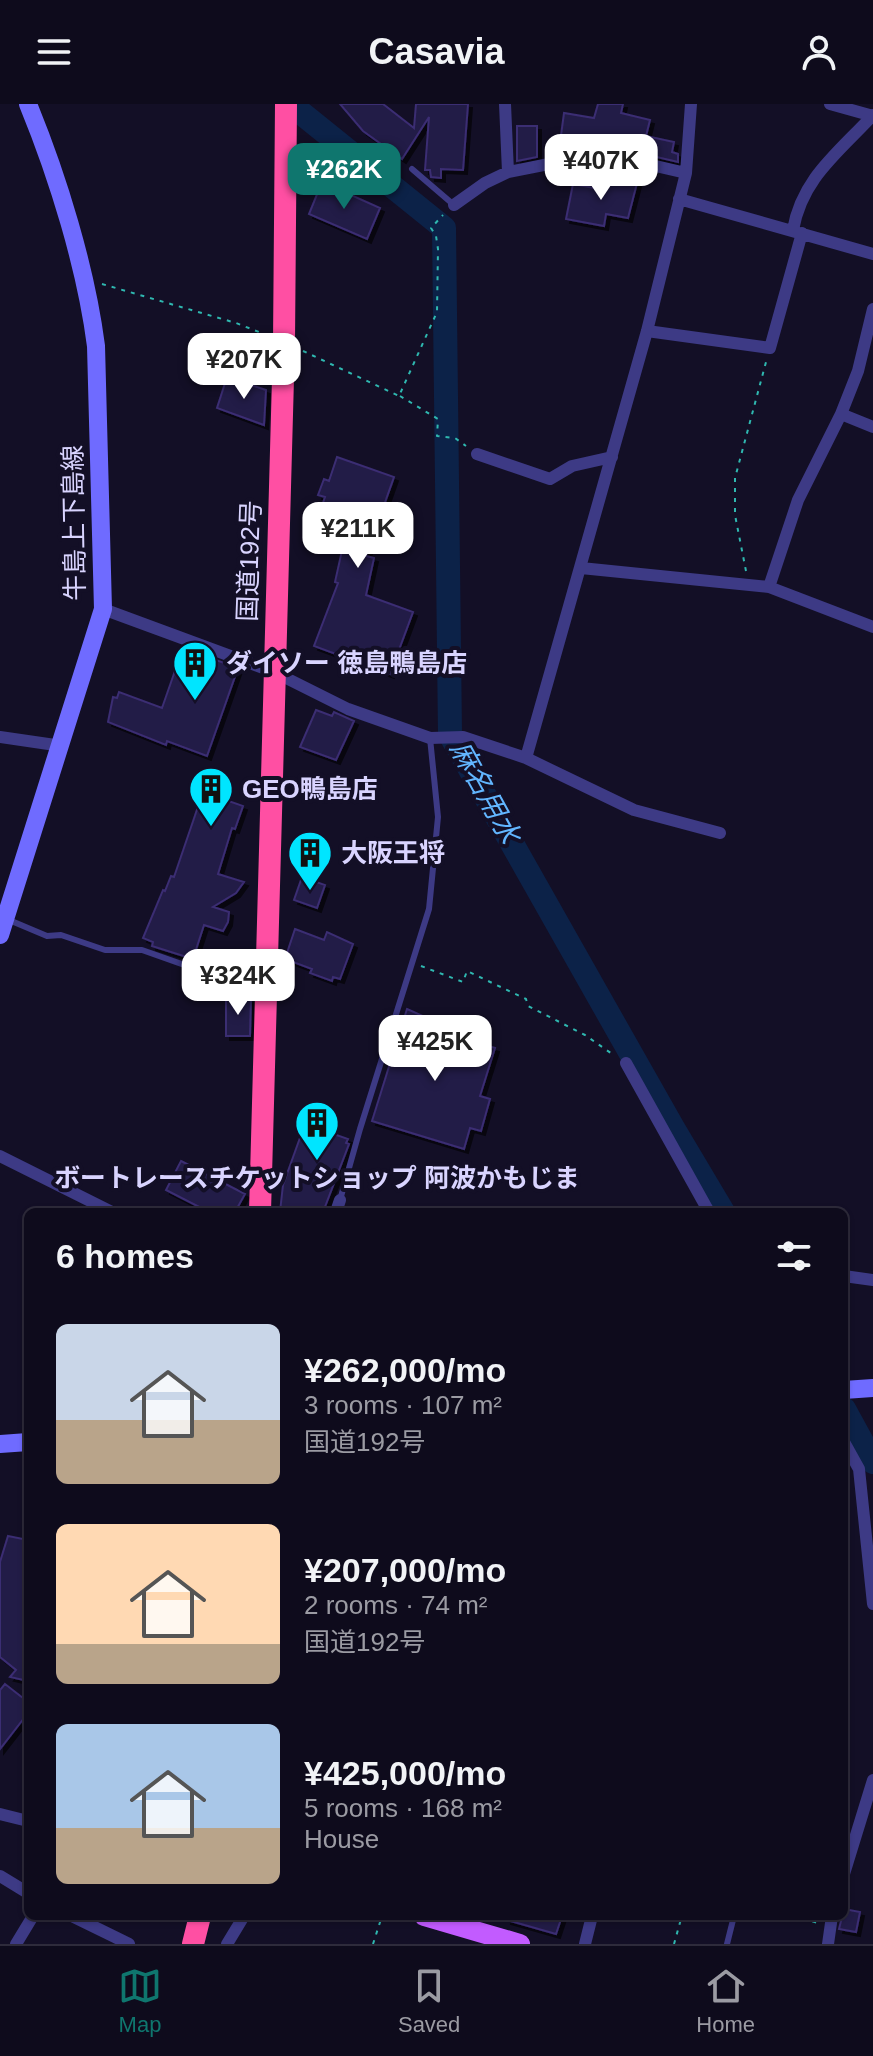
<!DOCTYPE html>
<html lang="en">
<head>
<meta charset="utf-8">
<style>
  body { margin:0; font-family:Helvetica,"Noto Sans JP",sans-serif; background:#171425; color:#f1f3f6; height:100vh; display:flex; flex-direction:column; font-size:30px; white-space:nowrap }
  * { box-sizing:border-box; margin:0 }
  p { font-size:26px; color:#9b9ba3 }
  .icon { flex:none; width:44px; height:44px; fill:none; stroke:currentColor; stroke-width:2; stroke-linecap:round; stroke-linejoin:round }
  .map { position:relative; flex:1; overflow:hidden }
  .drawer { position:absolute; left:24px; top:1104px; width:824px; height:712px; display:flex; flex-direction:column; background:#0e0b1c; border-radius:12px; box-shadow:0 2px 6px #0004,0 0 0 2px #2e2b3b }
  .drawer>* { flex:none }
  .price { position:absolute; translate:-50% -68px; padding:0 18px; border-radius:16px; background:#fff; color:#222; font-size:26px; line-height:52px; filter:drop-shadow(0 2px 4px #0008) }
  .price::after { content:''; position:absolute; left:50%; top:48px; width:24px; height:18px; margin-left:-12px; background:inherit; clip-path:polygon(0 0,100% 0,50% 100%) }
  .price.on { background:#0f766e; color:#fff }
  ul { padding:0; list-style:none }
  li { display:flex; align-items:center; gap:24px; height:200px; padding:0 32px }
  li span { display:grid; place-items:center; flex:none; width:224px; height:160px; border-radius:12px; color:#555 }
  li>.icon { margin-inline-start:auto }
  span .icon { width:96px; height:96px; fill:#fffc; stroke-width:1 }
  li b { font-size:34px }
  h2 { display:flex; justify-content:space-between; align-items:center; height:96px; padding:0 32px; font-size:34px }
  header { display:flex; justify-content:space-between; align-items:center; height:104px; padding:0 32px; background:#0e0b1c; font-size:36px; font-weight:700 }
  .tabs { display:flex; justify-content:space-around; align-items:center; height:112px; border-top:2px solid #2e2b3b; background:#0e0b1c; font-size:22px; color:#9b9ba3 }
  .tabs a { display:grid; justify-items:center; gap:4px }
  .tabs .on { color:#0f766e }
  .map>svg:first-child { display:block }
</style>
</head>
<body>
<header><svg class="icon" aria-label="menu" viewBox="0 0 24 24"><path d="M4 6h16M4 12h16M4 18h16"/></svg>Casavia<svg class="icon" aria-label="person" viewBox="0 0 24 24"><circle cx="12" cy="8" r="4"/><path d="M4 21q1-7 8-7t8 7"/></svg></header>
<div class="map">
<svg width="873" height="1840" viewBox="0 0 873 1840">
  <defs>
    <filter id="shadow"><feDropShadow dx="4" dy="4" stdDeviation="0" flood-color="#0009"/></filter>
  </defs>
  <rect width="100%" height="100%" fill="#130f26"/>
  <g fill="none" stroke-linecap="round" stroke-linejoin="round">
    <path stroke="#0c2248" stroke-width="24" d="M290,0L444,124L450,630L673,1024L723,1108
      M844,1305L873,1358"/>
  </g>
  <path fill="#241b47" stroke="#3b2d73" stroke-width="2" filter="url(#shadow)" d="M340,0H383L414,24L416,0H468L463,66L441,65V74L431,73L430,66H425L429,13L402,55L363,27Z
    M598,0H623L621,9L650,16L646,32L674,38L672,48L678,50V58L610,42L588,43L560,39L564,9L594,14Z
    M517,22H537V53L517,57Z
    M615,74L637,79L628,114L606,110L604,122L566,115L573,80L605,86L607,76L614,78Z
    M322,78L380,104L367,135L309,110Z
    M227,273L266,286L264,321L217,304Z
    M337,353L394,373L366,452L374,454L366,491L413,508L390,570L314,542L338,479L335,478L345,433L315,422L325,393L318,391L324,375L329,377Z
    M183,544L238,564L207,652L167,637L166,641L108,618L113,593L117,594L119,588L162,604Z
    M316,606L332,612L334,608L354,617L336,656L300,643Z
    M203,688L243,702L235,725L232,724L218,770L244,778L236,789L213,803L229,808L228,818L223,827L204,821L193,855L152,842L153,838L143,834L163,786L165,787L171,772L174,773Z
    M302,773L325,781L317,804L294,796Z
    M295,825L324,836L327,828L353,840L340,875L333,873L332,877L310,869L312,865L285,855Z
    M226,895H251L250,932H226Z
    M407,905L465,931L464,935L495,944L480,992L490,995L481,1027L470,1024L464,1045L372,1017Z
    M305,1020L348,1035L346,1039L349,1040L323,1108H280L283,1081Z
    M181,1057L245,1090L235,1108H209L166,1086Z
    M8,1432L28,1436V1577L10,1573L16,1566L0,1553V1458Z
    M5,1580L28,1598V1609L0,1645V1586Z
    M844,1805L860,1808L856,1828L839,1825Z
    M508,1812H562L556,1830L507,1816Z"/>
  <g fill="none" stroke-linecap="round" stroke-linejoin="round">
    <path stroke="#2fb8b0" stroke-width="2" stroke-dasharray="4 6" stroke-linecap="butt" d="M102,180L236,219L264,230
      M303,247L399,292L437,208L438,145L436,132L431,124L443,111
      M400,292L438,315L437,332L455,334L466,342
      M746,467L735,411V374L766,258
      M421,862L463,878L467,867L526,895L528,902L585,931L615,952
      M793,1812L818,1819
      M373,1840L382,1812
      M674,1840L681,1815"/>
    <path stroke="#3d3a85" stroke-width="6" d="M412,65L454,101
      M9,816L47,832L61,831L105,846H142L261,888
      M340,1096L360,1025L429,805L438,713L430,634
      M727,1840L734,1812"/>
    <path stroke="#3d3a85" stroke-width="12" d="M505,0L508,68
      M830,0L873,12
      M679,95L873,150
      M454,101L485,79L508,68L589,52L608,51L686,69
      M793,126C802,74 839,48 873,11
      M647,227L770,244L802,129
      M841,310L873,323
      M477,350L550,375L572,362L612,353
      M581,464L769,483L873,523
      M769,483L798,396L841,310L858,267L873,205
      M103,505L274,568L348,605L430,634L463,633L526,654L647,227L686,69L691,0
      M0,633L62,642
      M526,654L634,706L720,729
      M626,959L709,1108
      M0,1052L112,1108
      M336,1108L340,1096
      M844,1172L873,1176
      M844,1338L859,1365L873,1500
      M0,1710L28,1717
      M844,1770L873,1676
      M0,1772L28,1789
      M72,1812L129,1840
      M16,1840L33,1812
      M227,1840L244,1812
      M585,1840L592,1812
      M828,1840L832,1812"/>
    <path stroke="#6f6bff" stroke-width="18" d="M0,831L103,505L96,242C86,164 58,73 28,0
      M844,1286L873,1284
      M0,1340L28,1338"/>
    <path stroke="#c25bff" stroke-width="20" d="M424,1812L520,1840"/>
    <path stroke="#ff4fa3" stroke-width="22" d="M260,1108L284,238L286,0
      M193,1840L200,1812"/>
  </g>
  <defs>
    <g id="building-pin" transform="scale(2.3)"><path d="M0 17L-7.5 6A9.5 9.5 0 1 1 7.5 6Z" fill="#00e5ff" stroke="#130f26"/><path d="M-4-6H4V6H1V3H-1V6H-4ZM-2.5-4.3h1.7v1.8h-1.7ZM.8-4.3h1.7v1.8H.8ZM-2.5-1h1.7V.8h-1.7ZM.8-1h1.7V.8H.8Z" fill="#111"/></g>
  </defs>
  <g fill-rule="evenodd">
    <use href="#building-pin" x="195" y="559"/>
    <use href="#building-pin" x="211" y="685"/>
    <use href="#building-pin" x="310" y="749"/>
    <use href="#building-pin" x="317" y="1019"/>
  </g>
  <g text-anchor="middle" dominant-baseline="central" stroke-width="8" stroke-linejoin="round" paint-order="stroke">
    <g font-size="26" fill="#d9d4ff" stroke="#130f26">
      <text transform="translate(74 419) rotate(-91)">牛島上下島線</text>
      <text transform="translate(249 457) rotate(-88)">国道192号</text>
    </g>
    <g font-size="26" font-weight="bold" fill="#d9d4ff" stroke="#130f26" text-anchor="start">
      <text x="226" y="559">ダイソー 徳島鴨島店</text>
      <text x="242" y="685">GEO鴨島店</text>
      <text x="341" y="749">大阪王将</text>
      <text x="317" y="1074" text-anchor="middle">ボートレースチケットショップ 阿波かもじま</text>
    </g>
    <g font-size="28" font-style="italic" fill="#62b6ff" stroke="#130f26">
      <text transform="translate(485 688) rotate(61)">麻名用水</text>
    </g>
  </g>
</svg>
<b class="price" style="left:601px;top:98px">¥407K</b>
<b class="price on" style="left:344px;top:107px">¥262K</b>
<b class="price" style="left:244px;top:297px">¥207K</b>
<b class="price" style="left:358px;top:466px">¥211K</b>
<b class="price" style="left:238px;top:913px">¥324K</b>
<b class="price" style="left:435px;top:979px">¥425K</b>
<section class="drawer">
<h2>6 homes<svg class="icon" aria-label="filters" viewBox="0 0 24 24"><path d="M4 7h16M4 17h16"/><circle cx="9" cy="7" r="2"/><circle cx="15" cy="17" r="2"/></svg></h2>
<ul>
<li><span style="background:linear-gradient(#c9d6e8 60%,#b9a48a 0)"><svg class="icon" aria-label="home" viewBox="0 0 24 24"><path d="M3 11l9-7 9 7M6 9v11h12V9"/></svg></span><div><b>¥262,000/mo</b><p>3 rooms · 107 m²</p><p>国道192号</p></div></li>
<li><span style="background:linear-gradient(#ffd9b3 75%,#b9a48a 0)"><svg class="icon" aria-label="home" viewBox="0 0 24 24"><path d="M3 11l9-7 9 7M6 9v11h12V9"/></svg></span><div><b>¥207,000/mo</b><p>2 rooms · 74 m²</p><p>国道192号</p></div></li>
<li><span style="background:linear-gradient(#a9c7e8 65%,#b9a48a 0)"><svg class="icon" aria-label="home" viewBox="0 0 24 24"><path d="M3 11l9-7 9 7M6 9v11h12V9"/></svg></span><div><b>¥425,000/mo</b><p>5 rooms · 168 m²</p><p>House</p></div></li>
</ul>
</section>
</div>
<nav class="tabs">
<a class="on"><svg class="icon" aria-label="map" viewBox="0 0 24 24"><path d="M3 6l6-2 6 2 6-2v14l-6 2-6-2-6 2zM9 4v14M15 6v14"/></svg>Map</a>
<a><svg class="icon" aria-label="saved" viewBox="0 0 24 24"><path d="M7 4h10v16l-5-4-5 4z"/></svg>Saved</a>
<a><svg class="icon" aria-label="home" viewBox="0 0 24 24"><path d="M3 11l9-7 9 7M6 9v11h12V9"/></svg>Home</a>
</nav>
</body>
</html>
